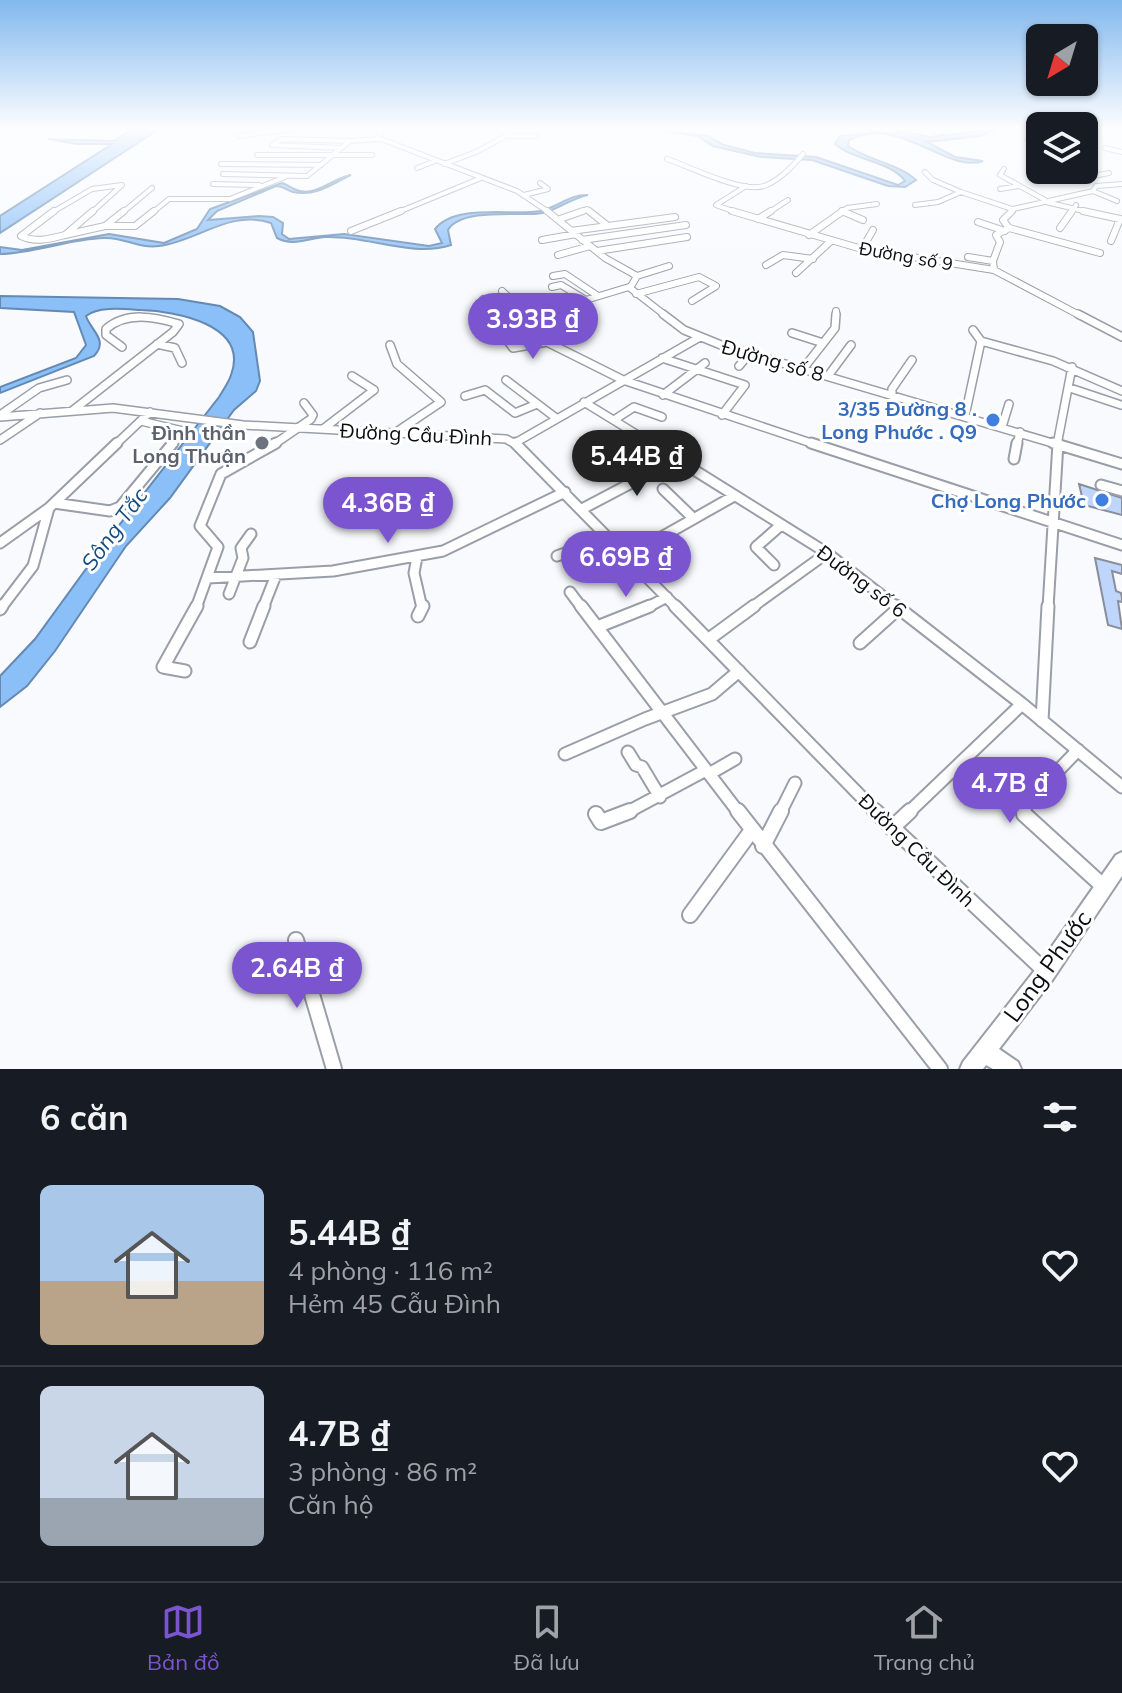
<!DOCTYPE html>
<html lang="vi">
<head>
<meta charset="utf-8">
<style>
  body { margin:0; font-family:Mulish,sans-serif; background:#242831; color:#f1f3f6; height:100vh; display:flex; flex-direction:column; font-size:30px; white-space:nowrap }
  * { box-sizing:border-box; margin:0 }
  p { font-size:26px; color:#9ea1a6 }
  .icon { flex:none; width:44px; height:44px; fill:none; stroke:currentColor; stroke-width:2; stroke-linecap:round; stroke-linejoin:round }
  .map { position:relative; height:1069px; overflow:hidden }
  .drawer { display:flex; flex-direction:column; background:#171b24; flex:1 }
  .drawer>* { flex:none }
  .needle { width:52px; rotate:218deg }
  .buttons { position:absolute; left:1026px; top:24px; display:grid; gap:16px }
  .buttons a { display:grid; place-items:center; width:72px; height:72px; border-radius:12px; background:#171b24; box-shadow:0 2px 6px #0004; font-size:40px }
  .price { position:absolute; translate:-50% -68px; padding:0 18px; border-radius:28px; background:#7b55cf; color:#fff; font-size:26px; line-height:52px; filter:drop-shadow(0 2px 4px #0008) }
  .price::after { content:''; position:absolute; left:50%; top:48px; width:24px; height:18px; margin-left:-12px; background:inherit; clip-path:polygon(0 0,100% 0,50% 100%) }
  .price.current { background:#222; color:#fff }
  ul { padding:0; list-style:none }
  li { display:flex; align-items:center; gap:24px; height:200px; padding:0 40px }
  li+li { border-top:2px solid #363941 }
  li span { display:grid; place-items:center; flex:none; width:224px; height:160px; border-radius:12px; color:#555 }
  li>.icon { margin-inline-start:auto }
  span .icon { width:96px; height:96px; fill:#fffc; stroke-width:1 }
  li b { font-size:34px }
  h2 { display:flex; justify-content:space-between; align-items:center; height:96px; padding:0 40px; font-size:34px }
  .menu { display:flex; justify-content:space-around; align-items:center; height:112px; border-top:2px solid #363941; background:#171b24; font-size:22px; color:#9ea1a6 }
  .menu a { display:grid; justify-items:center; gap:4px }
  .menu .current { color:#7b55cf }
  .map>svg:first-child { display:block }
</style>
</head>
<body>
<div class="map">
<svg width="1122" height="1069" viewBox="0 0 1122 1069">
  <rect width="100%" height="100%" fill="#f8fafe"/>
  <path fill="#8abff8" stroke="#6489b2" stroke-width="2" d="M132,129H159L0,233V216L112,144H77L48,139L114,141Z
    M892,129L930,137L997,129L980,136L927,142L955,157L983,161C946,174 900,114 849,140L848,146C869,161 897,163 916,180L905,187L888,186L812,160L761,157L713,146L697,136L665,131L708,136L724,145L755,153L816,157L898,185L905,181C891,161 855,161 835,144L840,136L877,132L901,134Z
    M351,175C333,183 317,197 293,192C286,190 284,186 276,186L217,211L208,220L259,216L273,217L283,223L282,234L289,239L344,234L429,246L442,243L435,229C455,203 512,216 540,211C559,207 569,194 588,195C570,198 555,213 535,214C513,215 460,209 448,230L451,245C412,258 367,235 326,237C308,238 294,247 277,238L271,223C230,209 198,241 159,246C139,249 124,237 104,238C69,239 36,253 0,254V247L22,250L109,234L164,243L197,229L210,209L282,183C286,184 290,187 294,189C315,199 331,178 351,175Z
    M0,296L178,299L220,306L240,317L253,332L260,381L256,391L234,410L170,498L126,546L55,651L27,686L0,707V676L35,639L99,551L219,397C223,390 229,382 231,375C250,324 174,311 141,310C124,309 99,306 86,316C91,331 109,340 94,356L0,393V387L76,358L86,345L74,312L0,308Z"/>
  <path fill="#bfd5fc" stroke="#898e98" stroke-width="2" d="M1079,484L1122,498V515L1084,505Z
    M1095,558L1122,565V574L1112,571L1116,591L1121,593L1122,598V602L1118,601L1122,629L1108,625Z"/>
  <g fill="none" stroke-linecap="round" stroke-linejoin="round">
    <g stroke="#999ea8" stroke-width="6">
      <path id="minor-far5" d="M324,129H333
        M938,133L947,129
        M239,136L294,129
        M507,136H536
        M381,139L377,138L383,129
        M1027,139L1040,155
        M341,148L272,145L282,139L350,141
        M1105,148L1122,152
        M257,155H372
        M667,159C690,167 742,193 764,186C779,181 793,166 803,154
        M221,164L321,165
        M444,164L476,152L519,129
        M417,168L435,161
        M1004,169L1000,175L1045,200
        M1052,170L1072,180L1109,173
        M925,172L933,180L961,192
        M223,174L307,176L350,141L381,139L517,191L550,213
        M213,184L259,185
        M1000,189L1019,186
        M1093,191L1117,201
        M524,195L548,189L540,183
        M1046,202L1092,213
        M915,205L938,202L961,192L1012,209
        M842,211L846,213
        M51,213L92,189L122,185L91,213
        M122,213L152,188
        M152,213L169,199H230L285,177
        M396,213L481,178
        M578,213L587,209L591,213
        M738,213L716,205L746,186
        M768,213L788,200
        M841,213L847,208L877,204
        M1010,213L1013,209L1093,191L1096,186L1122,184
        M1071,213L1076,205"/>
    </g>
    <g stroke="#999ea8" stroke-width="8">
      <path id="minor-far4" d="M54,211L21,236C35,243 50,239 65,235
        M547,211L605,258L637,276L630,288L666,316
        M589,211L608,226
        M732,211L862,249L994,270L1081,316
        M842,211L863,220
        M1083,211L1120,219L1111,241
        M560,219L583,211
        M758,219L771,211
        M978,222L1005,231
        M105,226L124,211
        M1009,228L1100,253
        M1060,228L1072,211
        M351,231L401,211
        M571,231L675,217
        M65,235L93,211
        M65,235L105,226H135L154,211
        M809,235L843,211
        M542,240L576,234
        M582,240L686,225
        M862,249L873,230
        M597,251L687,237
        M558,255L590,246
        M968,257L993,261
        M766,265L783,255L813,259
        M994,270L993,261L1000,242L996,235L1009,228L1003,220L1012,211
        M796,273L831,241
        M553,276L565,274L598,296
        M637,276L669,266
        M552,287L561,285L586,300L629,287
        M636,294L699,277L716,286L692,301
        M483,299L497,316
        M493,309L514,302L502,291
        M836,316V311"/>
    </g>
    <g stroke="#999ea8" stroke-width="10">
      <path id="minor-far3" d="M497,314L496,325L513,348L547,342L623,380L817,445
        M663,314L684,330L721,345L1059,445
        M1078,314L1122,337
        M792,333L823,343
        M981,341L1053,361L1122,391
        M547,342L592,325
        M157,344L175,348L182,363
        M390,345L397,364L441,402L395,433
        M662,358L745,385L722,415
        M739,366L750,353
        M803,369L835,328L836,314
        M828,376L851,345
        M506,380L556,418
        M1070,388L1121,405
        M892,394V389L912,360
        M663,395L705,363
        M465,396L485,390L515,413L537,404
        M584,402L654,445
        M72,411L173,332L179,324C155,317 127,311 106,329V335L122,347
        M0,415L39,388L67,380
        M965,416L981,341L973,330
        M0,417L113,408L243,425L506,439L517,445
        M614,420L634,407L662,417
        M141,421L183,431L171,445
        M1002,427L1009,404
        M323,429L374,390L352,376
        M0,440L40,413
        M515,443L700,337
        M115,445L150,412
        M273,445L311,419L313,415L304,403
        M1017,445L1020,432
        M1057,445L1072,367"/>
    </g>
    <g stroke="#999ea8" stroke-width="13">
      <path id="minor-far2" d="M515,443L677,608
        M651,443L827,553L898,608
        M811,443L1122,545
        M1053,443L1122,464
        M1014,459L1017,443
        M1101,485L1122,491
        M663,489L693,518
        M54,503L110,511L120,507L173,443
        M582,509L677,459
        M0,543L49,508
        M557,556C576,548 593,548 611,540
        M628,556L734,496
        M417,557L414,573L422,608
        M774,565L756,547L781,525
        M208,578L333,571L443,551L565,492
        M570,592L582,608
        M229,594L243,558L241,548L251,534
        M1,608L33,566L49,508L117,443
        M196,608L218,547L200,526L221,474L276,443
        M263,608L276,575
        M646,608L667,597
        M751,608L827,553
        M1048,608L1058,443"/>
    </g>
    <g stroke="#999ea8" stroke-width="15">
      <path id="minor-far1" d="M581,606L739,813
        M675,606L877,813
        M896,606L1022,704L1122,787
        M0,609L2,606
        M418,616L423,606
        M597,627L650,606
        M709,639L754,606
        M250,642L264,606
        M860,643L899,608
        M185,671L163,667L197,606
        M1042,721L1048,606
        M628,752L636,765L642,767L660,797
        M565,754L645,719L712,694L739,671
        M709,774L735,759
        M626,813L706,770
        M780,813L795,783
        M908,813L1022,704
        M1024,813L1025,805L1078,750"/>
    </g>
    <g stroke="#999ea8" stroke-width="18">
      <path id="minor" d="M738,811L940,1069
        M875,811L1046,972
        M1024,811V814L1104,887
        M596,814L601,822L630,811
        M892,828L910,811
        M763,846L781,811
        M690,915L752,830
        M296,940L334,1069"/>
    </g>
    <g stroke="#999ea8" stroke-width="4">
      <path id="tertiary" d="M1122,852V876L1053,979L999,1049L1018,1062L1021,1069H993L986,1065L983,1069H960L963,1062L1039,965L1116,855Z"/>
    </g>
    <use href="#minor-far5" stroke="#fff" stroke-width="4"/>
    <use href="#minor-far4" stroke="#fff" stroke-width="6"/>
    <use href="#minor-far3" stroke="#fff" stroke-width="7"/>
    <use href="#minor-far2" stroke="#fff" stroke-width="9"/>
    <use href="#minor-far1" stroke="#fff" stroke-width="11"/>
    <use href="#minor" stroke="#fff" stroke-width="14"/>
    <use href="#tertiary" fill="#fff" fill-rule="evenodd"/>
  </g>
  <linearGradient id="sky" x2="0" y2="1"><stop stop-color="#82b8ee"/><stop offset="0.46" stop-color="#fcfdff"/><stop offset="1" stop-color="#fcfdff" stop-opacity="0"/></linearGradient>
  <rect width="1122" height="279" fill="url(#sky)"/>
  <g fill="#3f7fe0" stroke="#fff" stroke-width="3">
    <circle cx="993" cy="420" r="8"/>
    <circle cx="1102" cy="500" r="8"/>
  </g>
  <circle fill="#6b7280" stroke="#fff" stroke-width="3" cx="262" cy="443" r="8"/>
  <g text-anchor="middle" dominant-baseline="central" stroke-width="6" stroke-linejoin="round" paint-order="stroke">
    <g font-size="18" fill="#0a0c0f" stroke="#fff">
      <text transform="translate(906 256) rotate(10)">Đường số 9</text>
    </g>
    <g font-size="20" fill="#0a0c0f" stroke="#fff">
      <text transform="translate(773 360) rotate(16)">Đường số 8</text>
      <text transform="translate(416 434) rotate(3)">Đường Cầu Đình</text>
      <text transform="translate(862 581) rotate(37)">Đường số 6</text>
      <text transform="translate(917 850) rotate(44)">Đường Cầu Đình</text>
    </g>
    <g font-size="20" font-weight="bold" fill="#366cbe" stroke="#fff" text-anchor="end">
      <text x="977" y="408">3/35 Đường 8 .<tspan x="977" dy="23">Long Phước . Q9</tspan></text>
      <text x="1086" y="500">Chợ Long Phước</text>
    </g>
    <g font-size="20" font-weight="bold" fill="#5b616d" stroke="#fff" text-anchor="end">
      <text x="246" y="432">Đình thần<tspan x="246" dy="23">Long Thuận</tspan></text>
    </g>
    <g font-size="22" font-style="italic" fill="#154c80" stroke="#fff">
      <text transform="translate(114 529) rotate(-54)">Sông Tắc</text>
    </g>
    <g font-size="24" fill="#0a0c0f" stroke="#fff">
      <text transform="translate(1047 966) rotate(-54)">Long Phước</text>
    </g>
  </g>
</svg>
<div class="buttons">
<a><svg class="needle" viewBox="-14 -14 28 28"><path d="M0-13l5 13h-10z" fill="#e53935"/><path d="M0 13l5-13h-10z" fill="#9ea1a6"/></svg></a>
<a><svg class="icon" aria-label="layers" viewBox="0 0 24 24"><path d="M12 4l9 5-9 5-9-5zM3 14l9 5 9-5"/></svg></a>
</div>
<b class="price" style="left:533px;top:361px">3.93B ₫</b>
<b class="price current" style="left:637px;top:498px">5.44B ₫</b>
<b class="price" style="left:388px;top:545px">4.36B ₫</b>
<b class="price" style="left:626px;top:599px">6.69B ₫</b>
<b class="price" style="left:1010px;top:825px">4.7B ₫</b>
<b class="price" style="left:297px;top:1010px">2.64B ₫</b>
</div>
<section class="drawer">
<h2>6 căn<svg class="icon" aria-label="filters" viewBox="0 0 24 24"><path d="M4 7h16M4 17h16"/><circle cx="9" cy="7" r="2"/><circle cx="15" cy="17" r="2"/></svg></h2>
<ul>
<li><span style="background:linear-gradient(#a9c7e8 60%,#b9a48a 0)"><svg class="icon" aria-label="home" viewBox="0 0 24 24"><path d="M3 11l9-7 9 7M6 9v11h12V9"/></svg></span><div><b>5.44B ₫</b><p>4 phòng · 116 m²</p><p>Hẻm 45 Cẫu Đình</p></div><svg class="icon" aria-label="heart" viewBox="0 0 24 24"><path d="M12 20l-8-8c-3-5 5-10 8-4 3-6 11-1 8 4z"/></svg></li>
<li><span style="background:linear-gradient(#c9d6e8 70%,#9aa5b1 0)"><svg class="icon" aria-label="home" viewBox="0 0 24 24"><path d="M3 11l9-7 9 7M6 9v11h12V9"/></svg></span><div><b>4.7B ₫</b><p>3 phòng · 86 m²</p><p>Căn hộ</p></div><svg class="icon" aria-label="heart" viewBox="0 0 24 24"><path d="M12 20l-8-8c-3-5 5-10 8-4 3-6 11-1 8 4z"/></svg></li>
</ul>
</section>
<nav class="menu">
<a class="current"><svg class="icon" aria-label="map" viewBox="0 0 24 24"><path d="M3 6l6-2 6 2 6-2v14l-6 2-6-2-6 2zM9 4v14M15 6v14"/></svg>Bản đồ</a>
<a><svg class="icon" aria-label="saved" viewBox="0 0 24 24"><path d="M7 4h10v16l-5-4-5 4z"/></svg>Đã lưu</a>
<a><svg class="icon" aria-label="home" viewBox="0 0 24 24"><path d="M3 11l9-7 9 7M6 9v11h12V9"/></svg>Trang chủ</a>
</nav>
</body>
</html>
